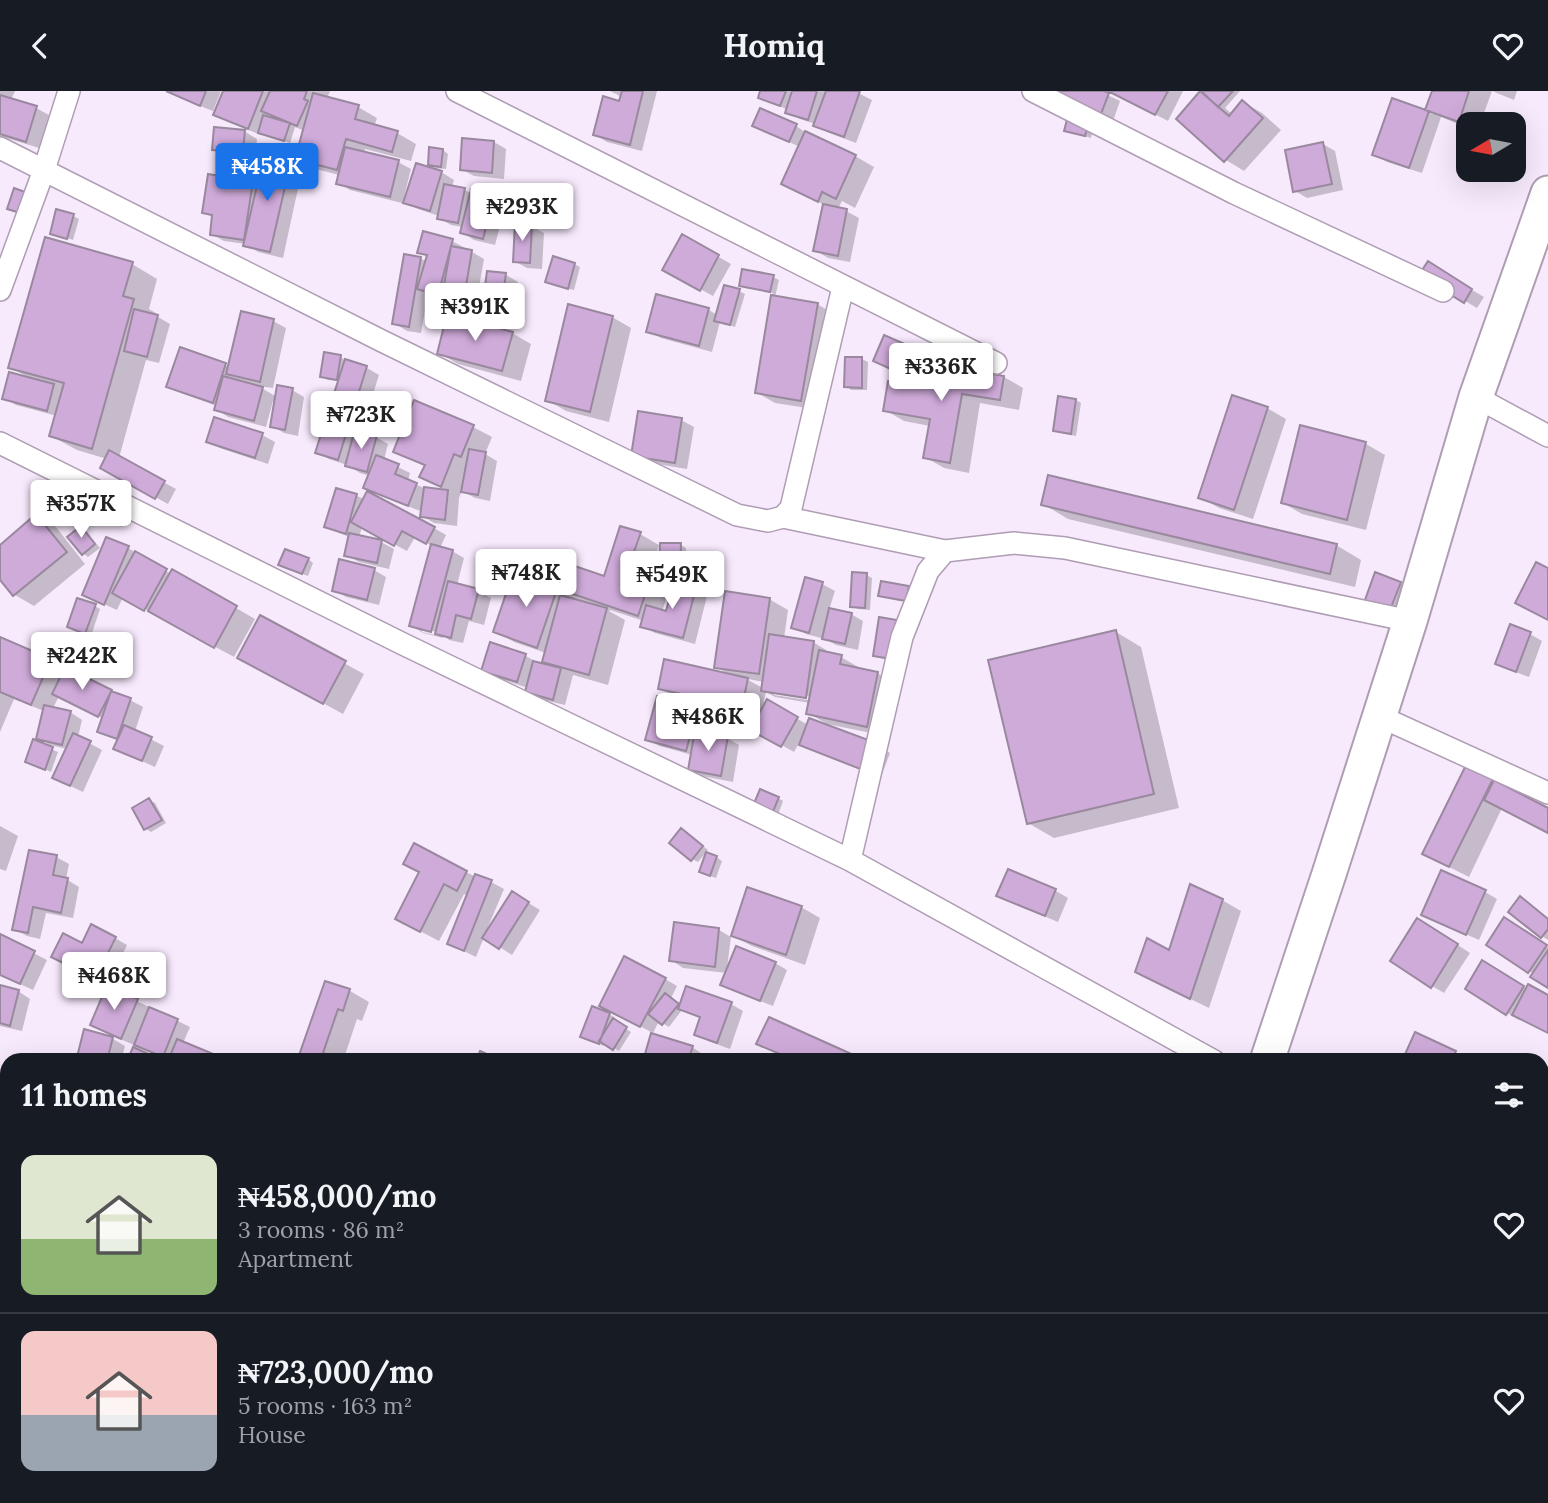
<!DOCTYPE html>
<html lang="en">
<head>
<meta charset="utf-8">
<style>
  body { margin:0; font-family:Lora,serif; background:#242831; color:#f1f3f6; height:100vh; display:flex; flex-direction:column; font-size:26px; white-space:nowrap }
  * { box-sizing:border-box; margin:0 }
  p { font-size:23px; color:#9ea1a6 }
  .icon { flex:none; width:38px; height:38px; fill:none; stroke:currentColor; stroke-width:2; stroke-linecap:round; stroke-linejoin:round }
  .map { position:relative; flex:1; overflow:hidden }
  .side { position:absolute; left:0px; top:962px; width:1549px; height:450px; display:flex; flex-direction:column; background:#171b24; border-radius:21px 21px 0 0; box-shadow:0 7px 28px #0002 }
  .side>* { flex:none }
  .needle { width:46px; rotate:260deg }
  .fabs { position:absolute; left:1456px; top:21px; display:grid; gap:14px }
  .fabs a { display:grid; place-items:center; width:70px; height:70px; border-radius:14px; background:#171b24; box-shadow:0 7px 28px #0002; font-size:35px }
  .price { position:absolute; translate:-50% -60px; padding:0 16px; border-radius:7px; background:#fff; color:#222; font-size:23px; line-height:46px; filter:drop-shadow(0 2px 4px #0008) }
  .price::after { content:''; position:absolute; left:50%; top:42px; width:21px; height:16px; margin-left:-10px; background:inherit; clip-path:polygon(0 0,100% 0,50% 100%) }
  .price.active { background:#1a73e8; color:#fff }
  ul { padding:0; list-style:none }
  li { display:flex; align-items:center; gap:21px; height:175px; padding:0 21px }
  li+li { border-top:2px solid #363941 }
  li span { display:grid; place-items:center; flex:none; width:196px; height:140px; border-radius:14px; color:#555 }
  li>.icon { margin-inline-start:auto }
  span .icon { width:84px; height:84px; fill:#fffc; stroke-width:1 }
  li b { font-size:30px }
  h2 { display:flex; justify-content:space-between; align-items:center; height:84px; padding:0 21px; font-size:30px }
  header { display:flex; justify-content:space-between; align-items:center; height:91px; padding:0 21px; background:#171b24; font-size:32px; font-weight:800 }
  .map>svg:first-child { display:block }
</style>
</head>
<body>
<header><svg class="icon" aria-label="back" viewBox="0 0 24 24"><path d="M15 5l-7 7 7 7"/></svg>Homiq<svg class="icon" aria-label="heart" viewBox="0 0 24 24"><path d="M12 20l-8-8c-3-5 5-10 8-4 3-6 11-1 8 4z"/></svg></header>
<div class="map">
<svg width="1548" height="1412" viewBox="0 0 1548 1412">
  <rect width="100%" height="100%" fill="#f8eafd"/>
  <path fill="#0003" fill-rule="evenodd" d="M0,0H15L11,9L36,17L49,24L39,57L0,45Z
    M168,0H221L213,20L180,7Z
    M225,0H330L327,8L358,16L377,27L374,36L397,42L416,53L411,70L365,58L364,62L398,71L411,78L404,106L407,107L441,81L454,89L452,96L465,99L472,103L493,105L506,112L495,154L474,149L462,141L463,136L451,134L439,127V125L418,118L403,110L402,112L350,99L338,92L339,84L316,78L298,67L305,40L295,36L290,52L262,42L261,44L228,31L216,23ZM269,23L281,30L268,27Z
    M610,0H657L642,60L607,51L595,44L621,12L622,6Z
    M762,0H854L872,9L856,52L827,41L815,33L800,28L787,21L788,19L760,6Z
    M1099,0L1120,10L1112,33L1056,12Z
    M1110,0H1183L1168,30Z
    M1203,0H1240L1225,17L1232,23L1243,11L1262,22L1281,39L1244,80L1226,69L1178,28Z
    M1434,0H1517L1514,9L1492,0L1480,33H1468V37L1441,26L1422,82L1387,71L1374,63L1393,9L1433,23Z
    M1095,31L1091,47L1072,42L1066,39Z
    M796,35L808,43L855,65L874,76L855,117L842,110L838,118L846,120L859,127L850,171L828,167L815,159L824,114L783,92L800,56L767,41Z
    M244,40L257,48L256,59L266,63L265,66L290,72L302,79L283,167L258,161L246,153L224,150L211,143L214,127L204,121L251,91L243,87L246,67L226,65L214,58Z
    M494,51L506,58L504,88L474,85L461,78Z
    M1323,53L1335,60L1343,99L1307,107L1295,100Z
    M443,59L448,63L446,78L435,77L429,73Z
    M73,125L79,128L73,149L52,142Z
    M531,135L544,142L542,178L527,177L514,170Z
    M683,146L731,173L713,205L665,179Z
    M452,150L465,157L464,159L472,161L484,168L474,225L454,222L442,215L443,208L428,203L421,242L407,240L394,232L420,167L427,171L428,166L419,161Z
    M132,173L157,188L149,218L159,224L158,226L170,233L159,272L146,269L119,367L176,398L168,413L102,377L107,368L77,359L51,345L57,325L16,314L4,307L29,287L10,276Z
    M574,173L580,176L574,199L553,194L548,190Z
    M1428,173L1484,206L1477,217L1421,184Z
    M506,184L518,191L512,234L495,232L483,225Z
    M773,186L779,189L775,206L817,213L836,224L820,319L775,312L756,301L773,202L746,197L741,194Z
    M739,200L745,203L735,236L720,231L712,261L661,247L648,240L658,205L709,219L717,224Z
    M612,226L631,237L609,331L566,320L547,309Z
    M273,230L286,237L273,297L258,295L277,306L292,299L304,306L298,345L284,342L272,335L276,310H273L266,336L228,326L216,318L217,315L181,302L168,295L225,274L230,277Z
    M512,242L531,253L521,290L458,273L439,262Z
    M906,255L918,262L908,286L875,270Z
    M341,266L346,270L367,277L379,284L361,341L376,346L388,353L384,369L410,382L408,390L424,397L448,401L422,386L426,376L395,360L415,311L473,336L492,346L485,363L497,370L490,410L475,407L462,400L459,407L457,435L434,432L422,425L423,421L378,404L366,397L370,385L360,382L347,374L329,368L317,361L339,290L328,289L322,285Z
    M862,268L868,271L867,299H851L846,295Z
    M930,273L1004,286L1023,297L1019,319L980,312L969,382L944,377L925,366L930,335L904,330L885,319L925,298Z
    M1076,309L1081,312L1076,345L1061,342L1055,339Z
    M1267,317L1286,328L1253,428L1219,417L1200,406Z
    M681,329L694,336L687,378L645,371L633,364Z
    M1301,336L1366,353L1385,364L1366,439L1302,423L1283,412Z
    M262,344L275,351L268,373L220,357L208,350Z
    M337,399L357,405L434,437L446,444L440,457L452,460L464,467L457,494L478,500L491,507L484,534L469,530L463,552L449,549L444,545L443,547L423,542L411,534L432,455L415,446L407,460L362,436L359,446L381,451L394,458L389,478L359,471L346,464L350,446L339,442L326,435ZM422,537L440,542L439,545L422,541Z
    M1043,413L1336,454L1361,469L1355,496L1068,428Z
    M37,426L56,436L85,473L34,515L15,504L0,486V456Z
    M81,437L86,440L100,457L88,466L83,462Z
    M640,443L659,454L648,486L669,498L662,521L667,522L696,494L708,501L695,553L655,542L642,535L644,530L610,519L609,520L625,529L608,594L573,584L565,614L539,608L527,601L528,597L495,586L483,579L491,553L526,565L538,572L553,576L544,570L546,562L514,551L495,540L557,496L563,500L605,487Z
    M681,454L686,457L685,483L667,482L661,479Z
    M128,457L171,483L172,480L255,528L234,566L123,506L117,519L84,504Z
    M308,468L313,472L308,485L286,477Z
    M374,479L386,486L379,514L346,506L334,499Z
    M866,484L872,487L870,519L858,518L852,515Z
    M1400,492L1413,500L1403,525L1379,515Z
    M822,493L835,500L829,519L851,523L863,530L858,559L836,554L822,546L821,547L806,543L794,536Z
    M769,508L788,519L784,547L813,551L826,559L825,562L841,566L860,577V579L877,582L896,593L886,645L827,633L808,622L810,612L775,606L766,601L762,619L768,611L808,634L878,655L890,662L881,686L813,660L799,652L794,661L753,638L755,635L720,627L710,622L705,643L727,647L739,654L733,691L702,685L690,678L692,664L660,655L647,648L697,617L700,619L702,613L679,608L660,597L729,583L716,576ZM748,588L764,591L763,597L748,589ZM774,600L815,606L814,610L774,604Z
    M95,515L100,518L91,545L74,539Z
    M261,527L364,583L343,623L258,577Z
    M1116,541L1141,556L1179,717L1054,747L1028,732Z
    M1530,543L1542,550L1529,586L1510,579L1497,572Z
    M61,546L97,565L85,588L111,602L130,609L143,616L135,640L164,655L155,676L128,664L119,650L99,640L104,628L59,605L53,617L70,621L82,629L78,646L102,659L83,701L66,693L67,658L50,654L38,647L44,620L14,608L0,641V548L50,569L66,578L68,574Z
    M34,651L58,661L51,681L32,673Z
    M1469,670L1514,694L1511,700L1548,719V741L1502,717L1469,786L1443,773Z
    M778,707L783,710L778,724L760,717Z
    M149,709L155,712L166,732L151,741L145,737Z
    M0,735L18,745L6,780L0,778Z
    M687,742L708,759L698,771L692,768Z
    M414,755L476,786V785L491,791L504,798L488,836L490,837L512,802L540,819L512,864L484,846L476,866L449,853L468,805L464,803L439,850L416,838L421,781Z
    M56,766L69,773L66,788L79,796L73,827L46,822L40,848L27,845L14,838Z
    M716,766L722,770L716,787L707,784Z
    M1009,780L1056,800L1068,807L1058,831L1011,811L999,804Z
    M1485,801L1497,808L1479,849L1436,830Z
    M1521,808L1533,815L1548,827V849L1542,845Z
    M1222,809L1241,820L1209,917L1156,891L1170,861Z
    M801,816L820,827L805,874L752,855L733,845Z
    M1517,835L1548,856V895L1534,883L1488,854Z
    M1430,836L1470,862L1444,902L1432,895Z
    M719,839L731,846L727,877L775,872L787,879L773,915L735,900L722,893L727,882L683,877L671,869Z
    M0,845L47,869L33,899L0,884Z
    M115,847L127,854L108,893L66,872L83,854Z
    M1483,872L1527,898L1548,906V941L1521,927L1519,929L1467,898Z
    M665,888L677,895L671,907L681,915L731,913L743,920L730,958L708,950L696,943L701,928L682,919L669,936L659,930L653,942L613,921Z
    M326,892L350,900L369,911L362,930L357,928L343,970H299Z
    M0,896L18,900L30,908L22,940L0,935Z
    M108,896L190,936L183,952L170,969L148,960L134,952V954L104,941L92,934Z
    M609,923L615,927L613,930L631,941L619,960L605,952L604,955L588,949Z
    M85,940L113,948L125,955L121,970H77Z
    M692,956L704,964L703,970H645Z
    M1455,962L1468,970H1404Z
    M0,1306L7,1310V1368L0,1363Z
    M10,1405H89L86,1412H7Z
    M328,1405H410L419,1410L418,1412H325Z
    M435,1405H487L484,1412H447Z
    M539,1405H627L639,1412H550Z
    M1192,1405H1226L1224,1412H1190Z"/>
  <path fill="#cfabda" stroke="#99889e" stroke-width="2" d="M166,0H206L200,15Z
    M223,0H263L248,38L213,24Z
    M270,0H307L304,8L308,10L297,35L261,20Z
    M622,0H643L630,54L593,44L603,5L619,10Z
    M760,0H786L780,15L758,7Z
    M792,0H817L808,29L785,22Z
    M826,0H860L844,46L813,35Z
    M1044,0H1104L1109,2L1099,28Z
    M1108,0H1168L1155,24Z
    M1200,0L1229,25L1242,9L1263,27L1224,71L1176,28Z
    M1201,0H1233L1218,16Z
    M1432,0H1469L1459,31L1425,19Z
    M313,2L359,14L355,28L398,40L392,61L346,48L337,79L295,68Z
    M0,4L37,15L26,51L0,43Z
    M1392,7L1429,20L1409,77L1372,64Z
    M760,17L797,33L789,51L752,35Z
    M1069,21L1090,27L1085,45L1064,40Z
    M263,24L290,32L284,50L258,42Z
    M214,36L245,39L243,61L212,59Z
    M805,40L856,64L836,108L822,101L818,111L781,93Z
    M462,47L494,50L492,82L460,79Z
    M1323,51L1332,93L1293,101L1285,59Z
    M245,56L261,58L257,90L242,88Z
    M345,56L399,69L390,106L336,93Z
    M429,56L443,58L441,76L428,74Z
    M264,64L291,70L270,161L243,155Z
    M416,72L442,80L430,120L403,112Z
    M208,83L253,90L244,149L210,144L212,124L202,122Z
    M444,93L465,97L458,132L437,128Z
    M14,97L31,103L24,123L7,118Z
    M471,98L494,104L483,148L460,142Z
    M823,113L847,118L838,165L813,160Z
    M56,118L74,123L67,148L50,143Z
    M515,132L532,133L530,172L513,171Z
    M423,140L453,148L438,204L417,198L427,164L417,162Z
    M682,143L719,164L700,200L662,179Z
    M45,146L133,171L123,205L134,208L92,358L49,345L64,292L8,277Z
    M451,155L472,159L462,219L440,216Z
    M404,163L421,166L409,236L392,233Z
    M553,165L575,172L568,198L545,191Z
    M1428,170L1472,198L1464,212L1419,184Z
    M742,178L774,184L770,201L739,195Z
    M487,180L506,182L500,228L481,225Z
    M724,194L740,198L730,234L714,230Z
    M656,203L709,217L699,255L646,241Z
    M771,204L818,212L801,310L755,302Z
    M568,213L613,225L590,321L545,310Z
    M134,218L158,224L147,266L124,260Z
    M241,220L274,228L260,291L226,283Z
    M447,223L513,241L502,280L437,263Z
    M884,244L907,254L895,280L873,270Z
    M180,256L226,272L213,312L166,296Z
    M324,261L341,264L337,289L320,286Z
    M845,266H862V297L844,296Z
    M345,268L367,275L338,369L315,362Z
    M928,271L1004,285L1000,309L962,303L950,372L923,367L930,328L883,320L888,290L924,296Z
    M9,281L54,293L47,320L2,308Z
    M223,285L263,296L254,330L214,319Z
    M277,294L293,297L285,339L270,336Z
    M1232,304L1268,316L1234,419L1198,407Z
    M1058,305L1076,308L1071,343L1053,340Z
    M414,309L474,334L461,366L454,363L441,396L419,386L425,374L393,361Z
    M638,320L682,327L675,372L631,365Z
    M214,326L263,342L255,367L206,351Z
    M1300,334L1366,351L1347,429L1281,412Z
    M355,338L377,344L367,381L345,375Z
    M469,358L486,361L478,404L461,401Z
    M109,359L165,390L155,408L100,377Z
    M376,364L399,373L395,383L417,392L408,415L363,397Z
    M1048,384L1337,453L1330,483L1041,414Z
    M424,396L448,399L445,429L420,426Z
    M336,397L357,403L346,443L324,436Z
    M367,400L435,436L426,453L402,440L394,455L351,431Z
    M36,423L67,461L13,505L0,489V454Z
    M81,435L95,453L82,464L67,446Z
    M620,435L641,441L628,478L651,486L638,525L561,499L569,473L604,485Z
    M349,442L382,449L377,472L344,465Z
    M106,446L129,455L104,514L82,504Z
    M660,452H681L680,481L659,480Z
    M431,453L453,459L431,541L409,535Z
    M285,458L309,467L302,483L278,474Z
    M135,460L167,478L144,520L112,502Z
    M339,468L375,477L367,509L332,500Z
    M1536,471L1548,477V529L1515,512Z
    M172,478L237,515L214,557L148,520Z
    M514,479L558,495L537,557L493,541Z
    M852,481L867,482L865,517L850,516Z
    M1375,481L1401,491L1390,519L1365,509Z
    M805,486L823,491L809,542L791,537Z
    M675,487L697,493L683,547L640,536L646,514L666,520Z
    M448,490L479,498L471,528L456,524L451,547L435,543Z
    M881,490L909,495L906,510L878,505Z
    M725,500L770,507L759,583L714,577Z
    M560,504L607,517L589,584L542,571Z
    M77,507L96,513L85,543L67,536Z
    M829,517L852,522L845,553L822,548Z
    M260,524L346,570L323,613L237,567Z
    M879,526L897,529L891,568L873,565Z
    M1510,533L1531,541L1516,581L1495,573Z
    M1116,539L1154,703L1027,733L988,569Z
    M769,543L814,550L806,607L761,600Z
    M60,544L85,557L74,579L49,566Z
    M0,546L51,568L31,614L0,601Z
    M490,551L526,563L517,591L481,580Z
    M819,559L842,564L840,573L878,581L867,636L806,623Z
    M664,568L748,587L740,626L699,617L701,607L658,598Z
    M533,570L561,577L553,609L525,601Z
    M65,576L112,599L98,626L52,603Z
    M111,600L131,607L117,648L97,641Z
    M657,605L698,616L686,660L645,649Z
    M767,608L798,626L781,656L750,639Z
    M44,614L71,620L62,654L36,648Z
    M809,627L879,653L868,681L799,654Z
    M124,634L152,646L142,670L113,658Z
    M695,639L728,645L721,685L688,679Z
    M73,642L91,650L70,695L52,687Z
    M33,648L53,656L45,679L25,671Z
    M1469,668L1496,682L1449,776L1422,763Z
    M1494,689L1548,717V742L1484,709Z
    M760,698L779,706L772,723L753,715Z
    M149,707L162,729L144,739L132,717Z
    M681,737L703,755L691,770L669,752Z
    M414,752L467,780L457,800L444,793L420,841L395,828L419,781L403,773Z
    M29,759L57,764L53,784L68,787L61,822L33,816L28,842L12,839Z
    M706,761L717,765L710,785L699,781Z
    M1008,778L1056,798L1045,825L996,805Z
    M1441,779L1486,799L1466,844L1421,824Z
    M475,783L492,789L464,860L447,853Z
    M1190,793L1223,808L1190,908L1135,881L1147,847L1169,859Z
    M747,796L802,815L786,864L731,845Z
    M512,800L529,811L499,858L482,847Z
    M1520,805L1548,828V838L1541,847L1508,821Z
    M1504,826L1547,854L1528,882L1486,854Z
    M1417,827L1458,853L1431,897L1390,870Z
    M674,831L719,837L715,876L669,870Z
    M91,833L116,846L95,888L51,866L63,842L82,852Z
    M0,843L35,860L20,893L0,884Z
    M736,855L776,871L760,910L720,894Z
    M1548,859V897L1530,886Z
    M624,865L666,887L640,936L599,915Z
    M1482,869L1524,895L1506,924L1465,898Z
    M325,890L350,898L343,920L338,918L323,962L346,970H297Z
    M1528,893L1548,904V942L1512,924Z
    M0,894L19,899L10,935L0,932Z
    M107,894L138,908L121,948L90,934Z
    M686,895L732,911L717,952L694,944L700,926L678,918Z
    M665,902L679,913L662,934L648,923Z
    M592,915L610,922L599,953L580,946Z
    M149,916L178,928L163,966L134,954Z
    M769,926L867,970H783L785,965L756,953Z
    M613,927L627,936L613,959L599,950Z
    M84,938L113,946L107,970H76Z
    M1415,941L1456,960L1451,970H1402Z
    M651,942L693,955L688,970H643Z
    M177,948L230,970H168Z
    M133,956L162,969V970H127Z
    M480,960L502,970H476Z
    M1548,979V1026L1542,1022V989Z
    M0,1014L7,1016V1035L0,1033Z
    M4,1060L7,1061V1112L0,1110V1071Z
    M0,1132L7,1135V1230L0,1227Z
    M1543,1247L1548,1249V1271L1542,1269Z
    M1548,1285V1318L1542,1316V1302Z
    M0,1315L7,1319V1364L4,1369L0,1366Z
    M8,1405H65L62,1412H5Z
    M154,1405H168L176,1412H148Z
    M326,1405H346L343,1412H323Z
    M357,1405H406L404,1412H355Z
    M432,1405H472L468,1412H445Z
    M537,1405H602L598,1412H548Z
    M621,1405H630L643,1412H617Z
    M1190,1405H1212L1209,1412H1188Z"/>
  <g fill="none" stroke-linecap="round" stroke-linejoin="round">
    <g stroke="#ae9db3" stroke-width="24">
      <path id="street" d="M457,0L996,272
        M1033,0L1234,102L1443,200
        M0,57L380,249L737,424L768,430L783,426L945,460
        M0,199L44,79L69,0
        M1476,306L1548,345
        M0,352L403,553L850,769L1214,970
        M783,426L791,417L843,196
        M1379,625L1548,702
        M850,769L902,546L928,480L945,460L1014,452L1065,457L1410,530
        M1542,1401L1548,1405"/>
    </g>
    <g stroke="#ae9db3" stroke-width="37">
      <path id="primary" d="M1267,970L1329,783L1410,530L1476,306L1548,102
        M1115,1412L1117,1405"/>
    </g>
    <use href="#street" stroke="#fff" stroke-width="21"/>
    <use href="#primary" stroke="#fff" stroke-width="33"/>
  </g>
</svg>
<div class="fabs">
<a><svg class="needle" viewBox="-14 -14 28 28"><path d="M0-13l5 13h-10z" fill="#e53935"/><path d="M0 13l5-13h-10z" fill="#9ea1a6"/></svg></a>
</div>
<b class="price active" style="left:267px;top:112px">₦458K</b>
<b class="price" style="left:522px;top:152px">₦293K</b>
<b class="price" style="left:475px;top:252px">₦391K</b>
<b class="price" style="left:941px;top:312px">₦336K</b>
<b class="price" style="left:361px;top:360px">₦723K</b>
<b class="price" style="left:81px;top:449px">₦357K</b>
<b class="price" style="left:526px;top:518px">₦748K</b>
<b class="price" style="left:672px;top:520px">₦549K</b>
<b class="price" style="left:82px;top:601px">₦242K</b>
<b class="price" style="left:708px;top:662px">₦486K</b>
<b class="price" style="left:114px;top:921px">₦468K</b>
<section class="side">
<h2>11 homes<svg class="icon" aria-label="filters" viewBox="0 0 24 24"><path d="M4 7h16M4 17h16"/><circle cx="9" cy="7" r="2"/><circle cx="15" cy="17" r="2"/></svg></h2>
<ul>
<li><span style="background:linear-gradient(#dfe7d0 60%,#8fb573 0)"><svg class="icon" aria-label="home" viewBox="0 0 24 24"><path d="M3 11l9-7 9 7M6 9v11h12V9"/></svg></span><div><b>₦458,000/mo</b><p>3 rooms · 86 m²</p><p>Apartment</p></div><svg class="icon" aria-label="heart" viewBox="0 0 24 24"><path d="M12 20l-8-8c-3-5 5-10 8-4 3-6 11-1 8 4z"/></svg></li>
<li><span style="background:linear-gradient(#f6c9c9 60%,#9aa5b1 0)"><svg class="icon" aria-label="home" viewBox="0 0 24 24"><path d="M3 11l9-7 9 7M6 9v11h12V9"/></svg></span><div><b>₦723,000/mo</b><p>5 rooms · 163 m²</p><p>House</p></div><svg class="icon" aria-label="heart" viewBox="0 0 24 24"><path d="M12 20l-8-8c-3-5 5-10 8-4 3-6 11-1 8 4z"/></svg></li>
</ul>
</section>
</div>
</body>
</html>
